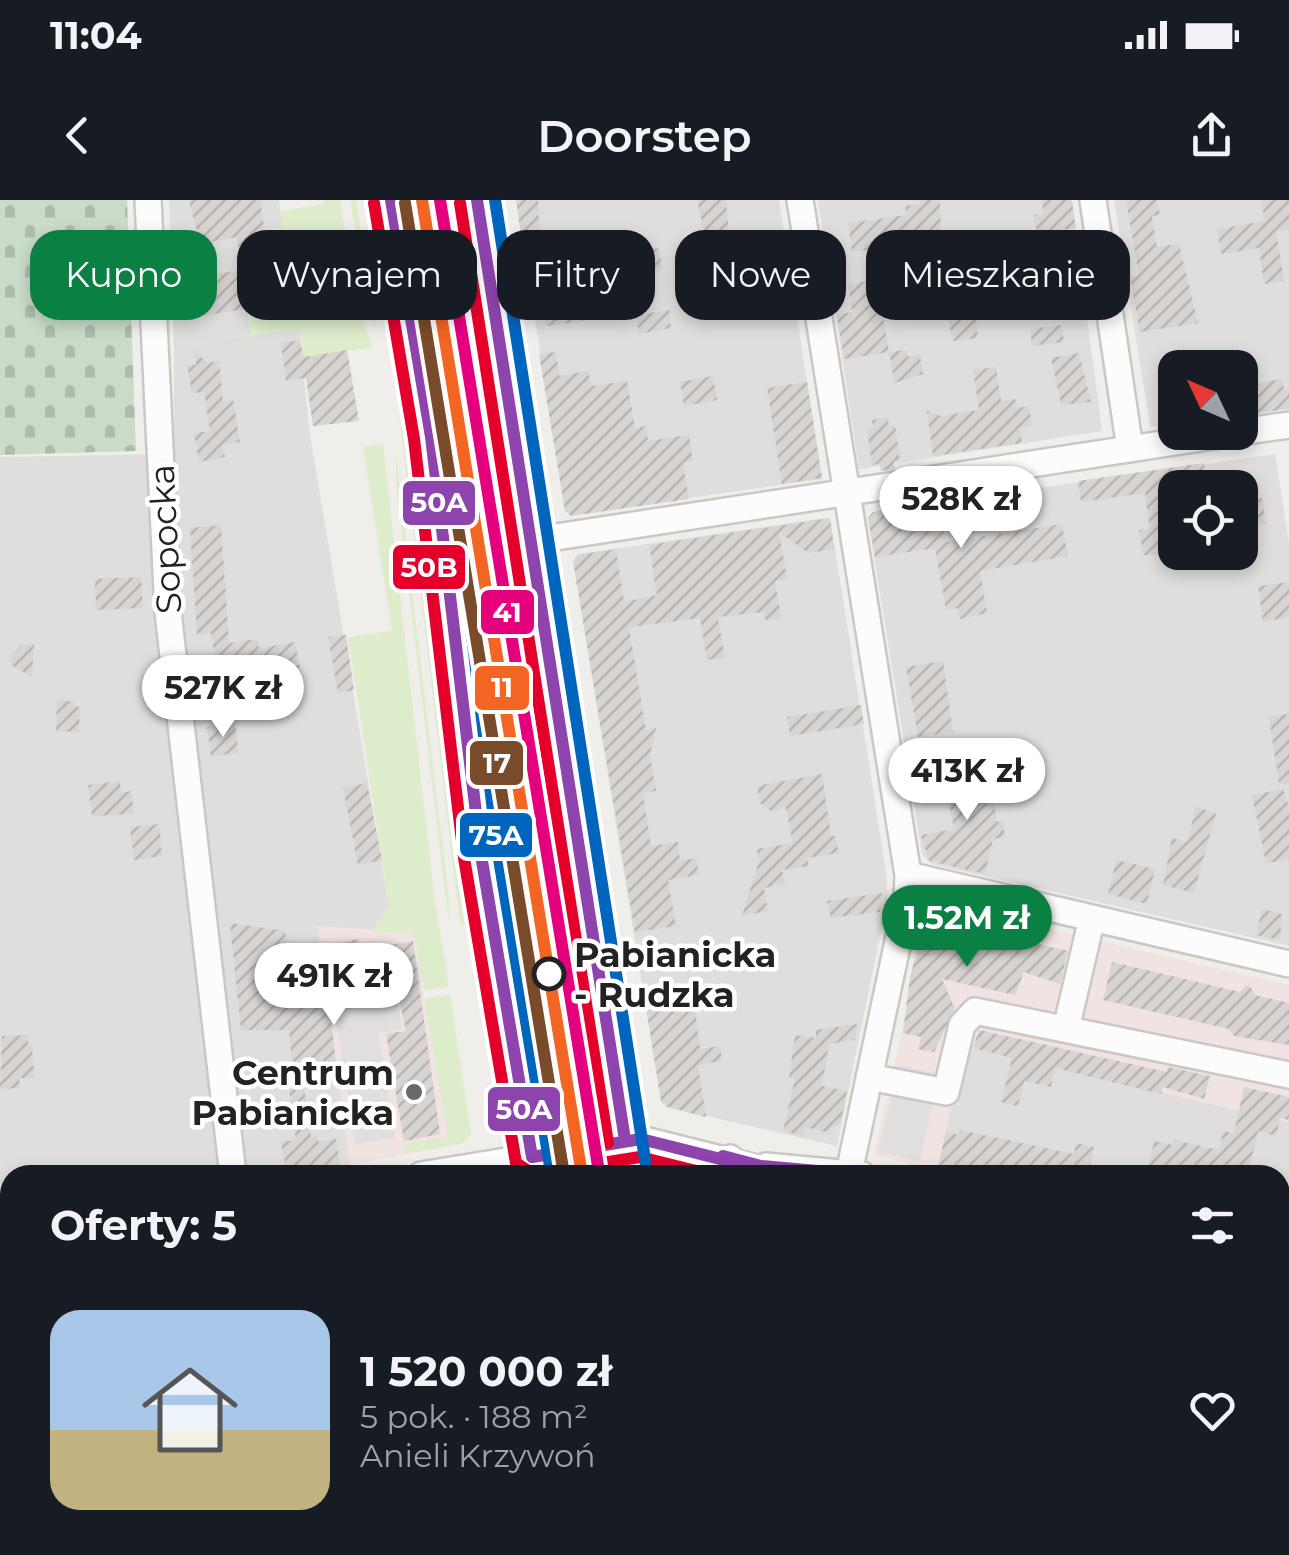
<!DOCTYPE html>
<html lang="pl">
<head>
<meta charset="utf-8">
<style>
  body { margin:0; font-family:Montserrat,sans-serif; background:#20242c; color:#f1f3f6; height:100vh; display:flex; flex-direction:column; font-size:38px; white-space:nowrap }
  * { box-sizing:border-box; margin:0 }
  p { font-size:32px; color:#9ea1a6 }
  .icon { flex:none; width:55px; height:55px; fill:none; stroke:currentColor; stroke-width:2; stroke-linecap:round; stroke-linejoin:round }
  .map { position:relative; flex:1; overflow:hidden }
  .drawer { position:absolute; left:0px; top:965px; width:1290px; height:390px; display:flex; flex-direction:column; background:#171b24; border-radius:30px 30px 0 0; box-shadow:0 5px 15px #0003 }
  .drawer>* { flex:none }
  .banner { position:absolute; left:30px; top:30px; width:1230px; height:90px; display:flex; gap:20px }
  .needle { width:65px; rotate:314deg }
  .controls { position:absolute; left:1158px; top:150px; display:grid; gap:20px }
  .controls a { display:grid; place-items:center; width:100px; height:100px; border-radius:20px; background:#171b24; box-shadow:0 5px 15px #0003; font-size:50px }
  .price { position:absolute; translate:-50% -85px; padding:0 22px; border-radius:35px; background:#fff; color:#222; font-size:32px; line-height:65px; filter:drop-shadow(0 2px 5px #0008) }
  .price::after { content:''; position:absolute; left:50%; top:60px; width:30px; height:22px; margin-left:-15px; background:inherit; clip-path:polygon(0 0,100% 0,50% 100%) }
  .price.current { background:#0b8043; color:#fff }
  ul { padding:0; list-style:none }
  li { display:flex; align-items:center; gap:30px; height:250px; padding:0 50px }
  li+li { border-top:2px solid #363941 }
  li span { display:grid; place-items:center; flex:none; width:280px; height:200px; border-radius:30px; color:#555 }
  li>.icon { margin-inline-start:auto }
  span .icon { width:120px; height:120px; fill:#fffc; stroke-width:1 }
  li b { font-size:42px }
  h2 { display:flex; justify-content:space-between; align-items:center; height:120px; padding:0 50px; font-size:42px }
  .tag { padding:0 35px; border-radius:30px; background:#171b24; box-shadow:0 5px 15px #0003; font-size:35px; line-height:90px }
  .tag.current { background:#0b8043; color:#fff }
  .status { display:flex; justify-content:space-between; align-items:center; height:70px; padding:0 50px; background:#171b24; direction:ltr }
  .status svg { height:28px; fill:currentColor }
  header { display:flex; justify-content:space-between; align-items:center; height:130px; padding:0 50px; background:#171b24; font-size:45px; font-weight:600 }
  .map>svg:first-child { display:block }
</style>
</head>
<body>
<div class="status"><b>11:04</b><svg viewBox="0 0 49 12"><path d="M0 12V9h3v3zM5 12V6h3v6zM10 12V3h3v9zM15 12V0h3v12zM26 1h20v11H26zM47 4h2v5h-2z"/></svg></div>
<header><svg class="icon" aria-label="back" viewBox="0 0 24 24"><path d="M15 5l-7 7 7 7"/></svg>Doorstep<svg class="icon" aria-label="share" viewBox="0 0 24 24"><path d="M12 15V3M7 8l5-5 5 5M5 13v7h14v-7"/></svg></header>
<div class="map">
<svg width="1289" height="1355" viewBox="0 0 1289 1355">
  <defs>
    <pattern id="cemetery-stones" width="16" height="16" patternUnits="userSpaceOnUse" patternTransform="scale(2.5)"><rect width="16" height="16" fill="#cadbca"/><path d="M2 7V4a2 2 0 0 1 4 0v3zM10 15v-3a2 2 0 0 1 4 0v3z" fill="#adbcad"/></pattern>
    <pattern id="building-hatch" width="6" height="6" patternUnits="userSpaceOnUse" patternTransform="scale(2.5)"><rect width="6" height="6" fill="#d7d4d2"/><path d="M-1 1l2-2M0 6l6-6M5 7l2-2" fill="none" stroke="#b8b6b4"/></pattern>
  </defs>
  <rect width="100%" height="100%" fill="#f0eeeb"/>
  <path fill="#dfdedc" fill-rule="evenodd" d="M516,0H779L822,279L571,315L565,311Z
    M818,0H1071L1102,231L859,269Z
    M1114,0H1289V208L1240,215V168H1175V224L1150,227Z
    M299,130L310,235L389,707L372,731L318,727L350,965L321,971V975H10V1345H545L546,1355H0V257L174,254V150L222,138Z
    M1275,254L1289,343V746L932,664L922,654L868,318L873,312ZM1175,288H1240V352H1175Z
    M825,318L831,323L887,679V702L837,946L667,907L661,901L573,361L578,354Z
    M964,846L1289,922V1052L1280,1050V975H955L937,971Z
    M720,1345H968L962,1355H722Z"/>
  <path fill="#f1e3e1" d="M931,702L1289,785V922L964,846L937,971L874,955Z
    M318,726L413,732L450,946L350,965Z"/>
  <path fill="#ede4e9" d="M1280,1123L1289,1125V1355H962L968,1345H1280Z"/>
  <path fill="#dededc" d="M169,0H279L299,130L222,138L174,150Z"/>
  <path fill="#ddeccb" d="M323,0H340L358,110L373,147L304,157L299,130L250,135L248,114L278,111L265,30L283,27L281,11L323,4Z
    M350,0H356L376,127L368,108Z
    M365,0H372L397,170L393,171Z
    M410,0H415L496,517L519,635L506,636L482,518L456,282Z
    M396,188L403,189L473,722L460,724Z
    M383,244L434,695L449,787L425,790L413,733L372,731L389,707L348,437L392,431L363,247Z
    M395,248L449,699V725L397,292Z
    M450,794L471,934L462,944L405,953V944L448,937L424,799Z"/>
  <path fill="url(#cemetery-stones)" d="M0,0H127L136,251L0,255Z"/>
  <path fill="#e0dfde" d="M397,795L402,829L378,833L395,938L355,944L334,805Z
    M898,865L939,874L920,961L878,952Z"/>
  <path fill="url(#building-hatch)" d="M189,0H260L276,104L189,118L182,79L242,70L237,37L200,44Z
    M516,0H538L541,52L596,43L599,57L659,48L662,69L579,83L584,121L546,126L537,67L526,69Z
    M697,0H726L729,31L705,36Z
    M920,0H940L941,41L852,52L848,23L906,15L905,6L920,4Z
    M1042,0H1072L1076,28L1037,33L1034,15L1043,14Z
    M1126,0H1157L1160,15L1152,16L1157,47L1179,44L1198,123L1140,132L1130,77L1139,75Z
    M1261,0H1289V29L1276,31L1284,81L1264,84L1259,48L1221,54L1217,29L1265,21Z
    M979,65L984,104L979,105L980,118L976,119L978,138L953,141L938,71Z
    M877,80L889,152L844,159L837,115L852,112L848,84Z
    M669,110L671,128L639,134L636,115Z
    M1061,125L1064,142L1032,146L1030,129Z
    M300,141L304,157L347,150L359,221L313,226L306,178L286,181L281,142Z
    M906,150L908,157L920,155L923,174L894,183L889,152Z
    M196,152L207,163L219,161L223,202L233,200L240,242L222,244L225,257L199,262L194,233L210,231L204,192L192,193L187,165H196Z
    M556,152L559,176L588,171L592,186L627,181L635,228L646,226L648,241L689,235L693,261L683,263L689,299L571,316L565,311L539,154Z
    M1079,153L1091,202L1061,205L1051,158Z
    M996,167L1001,201L1015,199L1017,208L1029,206L1032,226L1020,228L1022,243L933,256L927,211L941,216L979,210L973,170Z
    M713,176L717,200L684,206L680,182Z
    M1282,179L1284,189L1289,188V209L1242,215L1240,186Z
    M807,182L822,278L782,284L767,188Z
    M888,217L889,226L895,225L900,260L894,261L895,269L881,271L880,264L872,265L867,229L873,228L872,220Z
    M1204,263L1207,288H1175V304L1162,306L1170,356L1143,355L1139,330L1150,329L1145,293L1081,302L1078,281Z
    M1262,298L1266,324L1240,327L1243,301Z
    M939,301L946,342L1062,324L1068,356L980,371L987,413L960,419L957,408L946,410L935,348L875,357L868,318L873,312Z
    M830,318L834,349L808,353L779,332L787,379L775,381L781,418L765,420L764,412L718,417L725,458L707,460L700,418L629,427L646,530L656,528L650,554L656,591L643,593L651,646L678,642L680,661L696,658L699,675L668,680L676,726L635,732L573,361L578,355L616,349L624,402L657,395L649,345Z
    M221,325L229,443L257,439L259,448L295,442L300,468L267,472L261,483L249,475L235,479L232,460L216,463L211,433L197,435L190,328Z
    M141,377L143,408L96,410L95,379Z
    M1289,382V418L1263,421L1258,386Z
    M346,435L354,490L338,493L328,437Z
    M34,444L32,477L11,465V456L21,445Z
    M943,461L953,532L918,537L906,467Z
    M57,500L75,502L74,506L80,507L79,532L56,531Z
    M861,505L864,524L790,536L787,517Z
    M1289,514V584H1279L1269,517Z
    M235,524L239,553L211,556L207,527Z
    M988,567L997,622L1003,621L1005,637L993,639L985,674L929,661L921,635L954,629L944,574Z
    M822,574L831,636H835L839,653L807,658L809,666L782,670L785,684L764,688L768,711L742,716L759,661L762,682L757,649L793,643L786,608L771,611L760,603L757,586Z
    M120,581L121,593L131,591L134,614L92,616L88,585Z
    M367,583L382,660L358,665L343,588Z
    M1283,589L1289,607V660L1266,663L1252,595Z
    M1196,607L1216,613L1194,693L1163,685L1172,638L1187,642Z
    M159,624L162,656L134,660L130,627Z
    M1116,660L1155,669L1147,704L1108,694Z
    M882,693L880,712L831,718L827,701Z
    M930,702L954,707L950,724L1068,751L1060,784L1024,772L1015,795L942,779L955,809L934,852L918,849L921,837L903,833L910,777Z
    M1262,709L1282,714L1280,740L1256,735Z
    M230,723L285,731L292,788L338,782L333,744L358,739L360,750L413,741L440,934L404,941L386,834L406,831L397,790L329,802L337,874L303,879L311,937L317,936L318,942L336,939L340,967L287,975L281,942L296,940L288,881L294,880L289,830H241Z
    M1112,762L1240,792L1249,784L1255,795L1289,803V845L1234,836L1229,829L1103,800Z
    M707,784L710,807L695,809L700,849L720,846L722,861L698,865L706,917L667,907L661,901L644,794Z
    M857,824L855,840L829,844L822,886L847,891L841,922L826,932L805,927L803,936L783,931L795,878H789L795,835L816,838V830Z
    M979,830L1167,872L1168,867L1210,876L1204,899L1163,887L1161,894L1055,868L1051,887L1024,881L1018,906L1001,902L1012,858L973,848Z
    M27,835L28,844H32L34,878H19L20,888L0,889L2,836Z
    M1244,887L1289,897V920L1280,918L1276,936L1258,931L1249,970L1223,966L1221,975H1147L1154,941L1174,945L1175,940L1219,950L1223,931L1234,933Z
    M960,930L1074,954L1076,943L1094,947L1088,975H1029L1004,969L1003,975L937,971L946,932L959,935Z"/>
  <g fill="none" stroke-linecap="round" stroke-linejoin="round">
    <g stroke="#c9c8c7" stroke-width="30">
      <path id="minor" d="M148,0L168,412L233,975
        M800,0L908,675L907,699L849,973
        M1093,0L1130,249
        M1240,232L1289,225
        M530,341L1240,232
        M908,675L1289,764
        M1066,829L1092,718
        M869,877L946,892L962,825L975,811L1289,875
        M766,966L862,975
        M421,975L641,939L784,975
        M693,975L730,958
        M0,1061L10,1059
        M1280,1072L1289,1074
        M1280,1099L1289,1101
        M141,1345L142,1355
        M393,1345L395,1355"/>
    </g>
    <g stroke="#a79c86" stroke-width="38">
      <path id="major" d="M391,0L431,237L481,655L534,975
        M477,0L630,975
        M598,1345L600,1355
        M689,1345L690,1355"/>
    </g>
    <use href="#minor" stroke="#fdfcfc" stroke-width="25"/>
    <use href="#major" stroke="#f3ede7" stroke-width="32"/>
    <g stroke="#fff" stroke-width="20">
      <path id="bus-1" d="M391,0L431,237L481,655L532,957L641,939L784,975
        M477,0L625,940
        M723,956L761,966L862,975"/>
    </g>
    <g stroke="#fff" stroke-width="20">
      <path id="bus-2" d="M374,3L414,239L464,658L516,963L533,974L640,957L712,975
        M460,3L608,943"/>
    </g>
    <g stroke="#fff" stroke-width="20">
      <path id="bus-3" d="M409,0L448,235L498,653L551,972
        M495,0L647,972"/>
    </g>
    <use href="#bus-1" stroke="#8e44ad" stroke-width="12"/>
    <use href="#bus-2" stroke="#e4002b" stroke-width="12"/>
    <use href="#bus-3" stroke="#0065bd" stroke-width="12"/>
    <g stroke="#fff" stroke-width="20">
      <path id="tram-1" d="M422,0L582,975"/>
    </g>
    <g stroke="#fff" stroke-width="20">
      <path id="tram-2" d="M405,3L564,975"/>
    </g>
    <g stroke="#fff" stroke-width="20">
      <path id="tram-3" d="M440,0L599,972"/>
    </g>
    <use href="#tram-1" stroke="#f26522" stroke-width="12"/>
    <use href="#tram-2" stroke="#7a4b2a" stroke-width="12"/>
    <use href="#tram-3" stroke="#e5007d" stroke-width="12"/>
  </g>
  <circle fill="#fff" stroke="#222" stroke-width="5" cx="549" cy="774" r="15"/>
  <circle fill="#6a6968" stroke="#fff" stroke-width="4" cx="414" cy="892" r="10"/>
  <g text-anchor="middle" dominant-baseline="central" stroke-width="9" stroke-linejoin="round" paint-order="stroke">
    <g font-size="35" fill="#222" stroke="#fff">
      <text transform="translate(165 339) rotate(-93)">Sopocka</text>
    </g>
    <g font-size="35" font-weight="bold" fill="#222" stroke="#fff" text-anchor="start">
      <text x="574" y="754">Pabianicka<tspan x="574" dy="40">- Rudzka</tspan></text>
    </g>
    <g font-size="35" font-weight="bold" fill="#222" stroke="#fff" text-anchor="end">
      <text x="394" y="872">Centrum<tspan x="394" dy="40">Pabianicka</tspan></text>
    </g>
  </g>
  <g stroke="#fff" stroke-width="4">
    <rect x="401" y="279" width="76" height="48" rx="10" fill="#8e44ad"/>
    <rect x="391" y="343" width="76" height="48" rx="10" fill="#e4002b"/>
    <rect x="479" y="388" width="57" height="48" rx="10" fill="#e5007d"/>
    <rect x="473" y="464" width="58" height="48" rx="10" fill="#f26522"/>
    <rect x="468" y="539" width="57" height="48" rx="10" fill="#7a4b2a"/>
    <rect x="458" y="611" width="76" height="48" rx="10" fill="#0065bd"/>
    <rect x="486" y="885" width="76" height="48" rx="10" fill="#8e44ad"/>
  </g>
  <g font-size="28" text-anchor="middle" font-weight="bold" fill="#fff">
    <text x="439" y="312">50A</text>
    <text x="429" y="377">50B</text>
    <text x="507" y="422">41</text>
    <text x="502" y="497">11</text>
    <text x="497" y="573">17</text>
    <text x="496" y="645">75A</text>
    <text x="524" y="919">50A</text>
  </g>
</svg>
<div class="controls">
<a><svg class="needle" viewBox="-14 -14 28 28"><path d="M0-13l5 13h-10z" fill="#e53935"/><path d="M0 13l5-13h-10z" fill="#9ea1a6"/></svg></a>
<a><svg class="icon" aria-label="locate" viewBox="0 0 24 24"><circle cx="12" cy="12" r="6"/><path d="M12 2v4M12 18v4M2 12h4M18 12h4"/></svg></a>
</div>
<b class="price" style="left:961px;top:351px">528K zł</b>
<b class="price" style="left:223px;top:540px">527K zł</b>
<b class="price" style="left:967px;top:623px">413K zł</b>
<b class="price current" style="left:967px;top:770px">1.52M zł</b>
<b class="price" style="left:334px;top:828px">491K zł</b>
<div class="banner">
<a class="tag current">Kupno</a>
<a class="tag">Wynajem</a>
<a class="tag">Filtry</a>
<a class="tag">Nowe</a>
<a class="tag">Mieszkanie</a>
</div>
<section class="drawer">
<h2>Oferty: 5<svg class="icon" aria-label="filters" viewBox="0 0 24 24"><path d="M4 7h16M4 17h16"/><circle cx="9" cy="7" r="2"/><circle cx="15" cy="17" r="2"/></svg></h2>
<ul>
<li><span style="background:linear-gradient(#a9c7e8 60%,#c2b280 0)"><svg class="icon" aria-label="home" viewBox="0 0 24 24"><path d="M3 11l9-7 9 7M6 9v11h12V9"/></svg></span><div><b>1 520 000 zł</b><p>5 pok. · 188 m²</p><p>Anieli Krzywoń</p></div><svg class="icon" aria-label="heart" viewBox="0 0 24 24"><path d="M12 20l-8-8c-3-5 5-10 8-4 3-6 11-1 8 4z"/></svg></li>
</ul>
</section>
</div>
</body>
</html>
